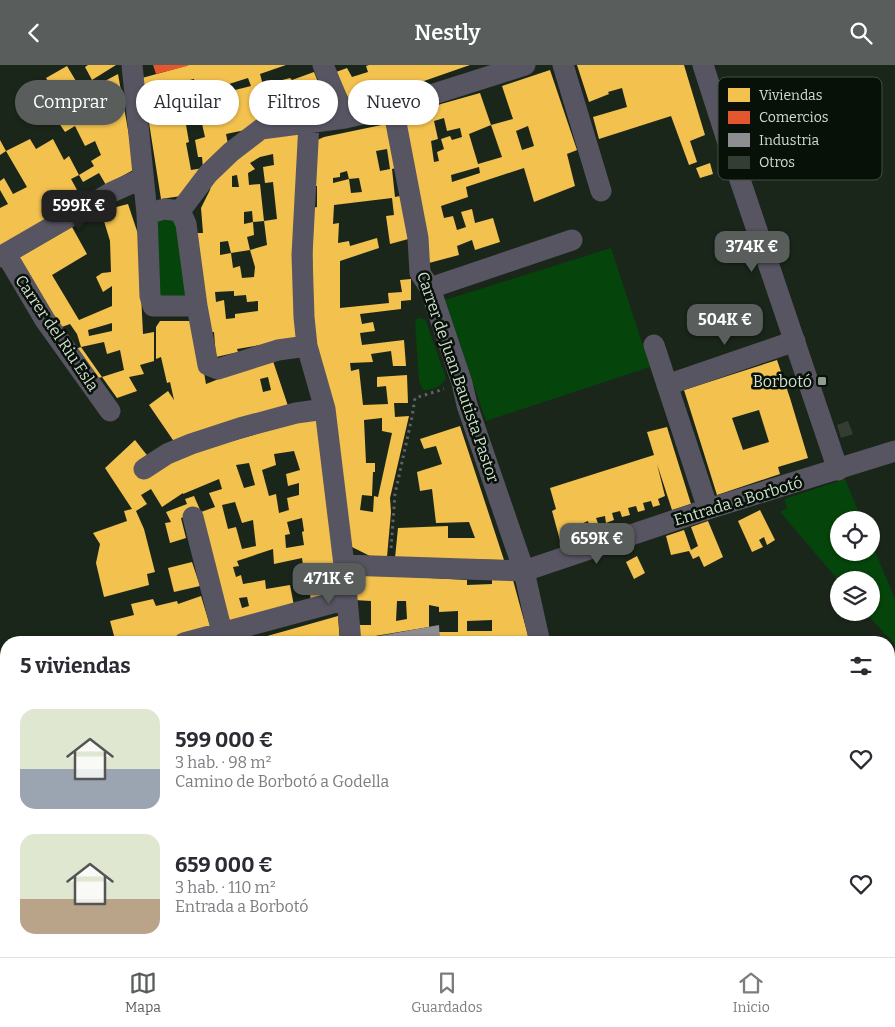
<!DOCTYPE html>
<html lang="es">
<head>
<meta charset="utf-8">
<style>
  body { margin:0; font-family:Bitter,serif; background:#f2f2f3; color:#2b2b33; height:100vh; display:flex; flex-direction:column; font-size:19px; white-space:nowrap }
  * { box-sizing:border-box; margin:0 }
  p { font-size:16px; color:#7c7c81 }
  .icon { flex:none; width:28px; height:28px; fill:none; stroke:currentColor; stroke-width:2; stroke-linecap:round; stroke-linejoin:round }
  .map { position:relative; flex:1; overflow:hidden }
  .sheet { position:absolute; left:0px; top:571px; width:895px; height:321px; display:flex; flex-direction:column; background:#fff; border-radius:20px 20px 0 0; box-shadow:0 1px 4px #0004 }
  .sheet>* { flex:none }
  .banner { position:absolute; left:15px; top:15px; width:500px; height:45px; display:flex; gap:10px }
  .controls { position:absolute; left:830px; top:446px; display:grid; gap:10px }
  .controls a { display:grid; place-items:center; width:50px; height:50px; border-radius:50%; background:#fff; box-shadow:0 1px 4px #0004; font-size:25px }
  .price { position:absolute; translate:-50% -42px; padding:0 11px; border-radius:10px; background:#595e5d; color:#fff; font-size:16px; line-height:32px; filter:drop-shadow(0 1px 2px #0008) }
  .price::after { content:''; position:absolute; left:50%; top:30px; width:15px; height:11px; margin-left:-8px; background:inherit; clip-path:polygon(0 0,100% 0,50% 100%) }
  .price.on { background:#222; color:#fff }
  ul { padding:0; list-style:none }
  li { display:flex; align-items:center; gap:15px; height:125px; padding:0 20px }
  li span { display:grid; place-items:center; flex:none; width:140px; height:100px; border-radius:15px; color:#555 }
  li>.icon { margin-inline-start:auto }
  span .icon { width:60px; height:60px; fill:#fffc; stroke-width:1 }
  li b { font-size:21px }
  h2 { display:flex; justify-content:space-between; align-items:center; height:60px; padding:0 20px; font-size:21px }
  .chip { padding:0 18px; border-radius:22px; background:#fff; box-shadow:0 1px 4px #0004; font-size:18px; line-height:45px }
  .chip.on { background:#595e5d; color:#fff }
  header { display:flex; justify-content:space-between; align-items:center; height:65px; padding:0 20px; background:#595e5d; color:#fff; font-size:22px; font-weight:600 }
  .menu { display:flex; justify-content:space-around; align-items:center; height:70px; border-top:1px solid #e1e1e2; background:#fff; font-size:14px; color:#7c7c81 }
  .menu a { display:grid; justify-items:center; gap:2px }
  .menu .on { color:#595e5d }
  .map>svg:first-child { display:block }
</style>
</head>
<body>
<header><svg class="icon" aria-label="back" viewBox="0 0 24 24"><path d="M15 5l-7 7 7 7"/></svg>Nestly<svg class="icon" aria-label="search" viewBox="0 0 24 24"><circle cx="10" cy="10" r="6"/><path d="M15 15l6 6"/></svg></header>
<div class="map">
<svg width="895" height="892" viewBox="0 0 895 892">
  <rect width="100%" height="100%" fill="#1b261b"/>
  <path fill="#05440a" d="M164,153L176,156L189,227L184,232L157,231L155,158Z
    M611,183L650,302L486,356L445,235Z
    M418,253L425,254L446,313C443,321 431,326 423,325L419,316L415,258Z
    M845,414L862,455H839V488H871V477L895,534V580L866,548H871V515L839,516L780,447L787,443L784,434Z
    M55,886H140L142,892H58Z"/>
  <path fill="#f2c14e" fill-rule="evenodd" d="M88,0H116L92,15L85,2Z
    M189,0H286L260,9L263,20L290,13L292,15L314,7L330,47L226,69L229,84L203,103L202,92H198L195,75L205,72L200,50L219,45L214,20L197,25L194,14L177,18L185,54L189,77L186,78L191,105L203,103L188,130L161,134L142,13ZM248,13L251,21L231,26L229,19Z
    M369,0H470L352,41L336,7L347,3L352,12L368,7L366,1Z
    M577,0H684L705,70L690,76L697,97L689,100L671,51L599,74L593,52L627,42L622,23L608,27L609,29L589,37Z
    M67,1L79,21L58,33L46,13Z
    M550,5L577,85L567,89L575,121L534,137L524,103L466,122L468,132L441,141L444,153L453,151L457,165L466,162L461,147L472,144L475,158L493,153L500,177L475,185L472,175L457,181L459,190L429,198L405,52L441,39L480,28L491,60L513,54L502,21ZM444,53L447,66L460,63L462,72L452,75L450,71L441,74L444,84L437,87L439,96L434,97L431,76L438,74L434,56ZM491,60L502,92L478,99L469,69ZM528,61L534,81L522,85L516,66ZM479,102L480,108L452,117L451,110Z
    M118,9L135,104L106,120L99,108L83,117L79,110L94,101L91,96L101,90L95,76L85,81L75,61L65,67L59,58L77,48L71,37L75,32Z
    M391,58L400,102L392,104L395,132L405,130L412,173L390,179L386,151L394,150L392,133L334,140L333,159L339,158L338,178L349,176L350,181L377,173L379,183L340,196V243L389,238L388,228L402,227L400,215L411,214V235L401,236V244L360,249L362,259L373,257L375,266L360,268L362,280L404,275L406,301H393L391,286L371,289L373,297L350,298L351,306L359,304L363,340L388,339L386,321L377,322V312L407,310L408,338H394L395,352L409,351L390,433L391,447L387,492L370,491L346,479L313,267L312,143L317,142V121H313L315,76L324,72ZM387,84L390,104L380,106L376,86ZM347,106L349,114L333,118V113L340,112V108ZM359,113L362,127L351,128L349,114ZM382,353V366L392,368L378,432L374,431L373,447L360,445L362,430L372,431L373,407H375V398H366L364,355Z
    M298,64L300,277L260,280L237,284L238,287L216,292L214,267L208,268L193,168H203L201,143L210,125L214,108L253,75ZM273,89L274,100L263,102L265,118L273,117L277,154L264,156L260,119L249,120L248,108L255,104L250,98L260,92ZM237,110L239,122H232V111ZM252,146L253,157L264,156L267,180L250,185L255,202L254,212L242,213L240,201L233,203L231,188L220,190V177L228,176L231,188L250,185L247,172L254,170L253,157L244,159V147ZM234,226V231L246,230L247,237L258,236V246L235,249V253L226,254L224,235L216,237L215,227Z
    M30,74L36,84L53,74L64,95L69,91L79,110L71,114L82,134L0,182V143L8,139L0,125V116L4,113L13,129L27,122L6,86L0,90V75L6,86Z
    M710,98L713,109L700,113L696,103Z
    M128,139L138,169L143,269L154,267V296L140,300L144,309L129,312L137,326L117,333L102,312L124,305L120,285L107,289L104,277L81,282L102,312L91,315L72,285L81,282L77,269L70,259L59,263L18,193L72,162L87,189L52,210L79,255L112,241V221L103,227L96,212L102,208L111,207L110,176L101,146ZM112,258V266L89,271L88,265Z
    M160,256H195L206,319L272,293L289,344L175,378L149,340L168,326L174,335L170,317L167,318L161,292L156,294V262ZM268,312L271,325L263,327L260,314Z
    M777,295L790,333L808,393L778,402L780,409L717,430L684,325ZM759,345L769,377L743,385L732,353Z
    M322,350L338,508L332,510L336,530L311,536L308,515L305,516L302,493L274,499L273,484L237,496L239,501L233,502L236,512L241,510L243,519L265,515L266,524L290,520L294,541L228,559L201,447L181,453L186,473L170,478L165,458L171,457L166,447L187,439L185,434L194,431L201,447L215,442L209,428L222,424L219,414L183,429V428L162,442L151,424L141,430L147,439L136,446L144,464L155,507L147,509L149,520L104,532L96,498L100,479L93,468L127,456L124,446L132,444L105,403L135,375L150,394L167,395ZM294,386L300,405L286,409L288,421L299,418V430L287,433L289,445L279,448L276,429L269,431L262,405L276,400L274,389ZM249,398L255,420L244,423L236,400ZM235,437L242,458L253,455L256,481L242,484L236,462L228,464L222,440ZM302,453L304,466L302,467L304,480L286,483L285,470L290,469L287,457ZM247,532L249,541L242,543L239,533Z
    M460,361L504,495L395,493L398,463L448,461V473H475L469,457L436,458L432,424L420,426L417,407L442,399L436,381L424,384L420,374Z
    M667,362L691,439L672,445L657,399L665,431L658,434L660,440L653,442L651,436L643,438L645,445L638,447L636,441L628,443L630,450L622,452L620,446L612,448L614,455L606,458L605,451L596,453L599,461L590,463L588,456L581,459L583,465L566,470L568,477L561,479L552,446L556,444L550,423L654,390L647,367Z
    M760,445L775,475L767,480L764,472L759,475L763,482L752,487L738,456Z
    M708,456L723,492L704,502L699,491L693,494L689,486L671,490L666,471L684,465L691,485L698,481L691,462Z
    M637,491L645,508L634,514L626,497Z
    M192,497L200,521L174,527L168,503Z
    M353,509L467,515V520L492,519V515H513L530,578H440L439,567H458V546L439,547V542L429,540V562L357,574L356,560H371V536L354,535ZM397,536H406L407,554L396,556ZM492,555V566H467V556Z
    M201,531L211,564L160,578H116L110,556L134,550L131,539L153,534L156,541L177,536L178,539Z
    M338,551L340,578H314L313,574L298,578H243Z"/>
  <path fill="#e4572e" d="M153,0H187V1L156,9Z"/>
  <path fill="#8d8d92" d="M439,560L440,578H369L368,573Z"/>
  <path fill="#343d34" d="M848,356L853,369L841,373L837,360Z"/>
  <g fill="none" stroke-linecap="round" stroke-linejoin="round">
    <path stroke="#616167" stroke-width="3" stroke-dasharray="2.5 4" stroke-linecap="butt" d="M391,483L395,429L412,352L415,333L444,324
      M889,810L895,807
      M456,886L458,891L461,892
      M547,886L601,889L613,892
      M493,892L531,886
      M539,892L540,886
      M694,892L708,886"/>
    <path stroke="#585562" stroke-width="21" d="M132,0L147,149
      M323,0L345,53
      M563,0L601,126
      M703,0L738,109L838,405
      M393,42L418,173L420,208L430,223L462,318L467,340L524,506L540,578
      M309,58L302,190L304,252L307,281L325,344L344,500L351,578
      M180,146L208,109L231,87L261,64L345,53L393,42L525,0
      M180,146L186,159L197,241L208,300L218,304L278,285L307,281
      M180,146L164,144L147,149L150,231L153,241H197
      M6,189L45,255L110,346
      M0,192L112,127L143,113
      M430,223L572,175
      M654,280L708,444
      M667,320L795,276
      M144,404L167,389L191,379L240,363L296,348L325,344
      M193,452L222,567
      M344,500L524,506L708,444L895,386
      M184,578L347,534"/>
  </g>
  <rect fill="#919d90" stroke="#081108" stroke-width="2" x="817" y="311" width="10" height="10" rx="2.5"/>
  <g text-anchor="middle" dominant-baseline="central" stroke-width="5" stroke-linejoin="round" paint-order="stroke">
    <g font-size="16" fill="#d0ddcf" stroke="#081108">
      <text transform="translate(57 268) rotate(56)">Carrer del Riu Esla</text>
      <text transform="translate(458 312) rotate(71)">Carrer de Juan Bautista Pastor</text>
      <text transform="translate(738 436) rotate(-17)">Entrada a Borbotó</text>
    </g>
    <g font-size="16" fill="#d0ddcf" stroke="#081108" text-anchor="end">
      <text x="812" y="316">Borbotó</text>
    </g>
  </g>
  <rect x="718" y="12" width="164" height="103" rx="8" fill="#081108" stroke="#444e44" stroke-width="1"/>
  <rect x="728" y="23" width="22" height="14" fill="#f2c14e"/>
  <rect x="728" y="46" width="22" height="13" fill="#e4572e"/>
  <rect x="728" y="68" width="22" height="14" fill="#8d8d92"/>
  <rect x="728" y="91" width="22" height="13" fill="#343d34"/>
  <g font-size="14" fill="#d0ddcf">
    <text x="759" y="35">Viviendas</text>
    <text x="759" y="57">Comercios</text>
    <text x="759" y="80">Industria</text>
    <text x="759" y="102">Otros</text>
  </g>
</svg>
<div class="controls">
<a><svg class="icon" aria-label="locate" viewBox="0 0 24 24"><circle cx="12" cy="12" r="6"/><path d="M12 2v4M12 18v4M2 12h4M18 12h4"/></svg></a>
<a><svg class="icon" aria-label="layers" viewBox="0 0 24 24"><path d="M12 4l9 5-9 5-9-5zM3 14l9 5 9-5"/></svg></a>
</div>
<b class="price on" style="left:79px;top:167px">599K €</b>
<b class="price" style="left:752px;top:208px">374K €</b>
<b class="price" style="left:725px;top:281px">504K €</b>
<b class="price" style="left:597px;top:500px">659K €</b>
<b class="price" style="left:329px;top:540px">471K €</b>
<div class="banner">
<a class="chip on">Comprar</a>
<a class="chip">Alquilar</a>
<a class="chip">Filtros</a>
<a class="chip">Nuevo</a>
</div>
<section class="sheet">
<h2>5 viviendas<svg class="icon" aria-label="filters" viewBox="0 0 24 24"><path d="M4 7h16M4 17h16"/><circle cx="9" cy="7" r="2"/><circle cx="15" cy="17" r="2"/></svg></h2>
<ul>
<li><span style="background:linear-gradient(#dfe7d0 60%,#9aa5b1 0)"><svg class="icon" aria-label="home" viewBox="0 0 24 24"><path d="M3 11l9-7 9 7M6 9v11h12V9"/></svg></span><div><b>599 000 €</b><p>3 hab. · 98 m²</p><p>Camino de Borbotó a Godella</p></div><svg class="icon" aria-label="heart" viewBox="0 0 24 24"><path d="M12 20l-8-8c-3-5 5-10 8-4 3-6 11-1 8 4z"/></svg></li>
<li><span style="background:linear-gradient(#dfe7d0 65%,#b9a48a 0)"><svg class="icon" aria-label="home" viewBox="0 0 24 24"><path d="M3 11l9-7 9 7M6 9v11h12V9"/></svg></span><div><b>659 000 €</b><p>3 hab. · 110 m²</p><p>Entrada a Borbotó</p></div><svg class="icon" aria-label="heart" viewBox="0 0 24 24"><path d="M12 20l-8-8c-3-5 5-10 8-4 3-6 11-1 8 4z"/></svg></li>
</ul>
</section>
</div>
<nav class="menu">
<a class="on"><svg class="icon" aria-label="map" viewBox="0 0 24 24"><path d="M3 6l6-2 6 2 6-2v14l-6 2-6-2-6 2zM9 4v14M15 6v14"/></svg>Mapa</a>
<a><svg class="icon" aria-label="saved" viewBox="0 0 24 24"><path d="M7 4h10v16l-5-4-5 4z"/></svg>Guardados</a>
<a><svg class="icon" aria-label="home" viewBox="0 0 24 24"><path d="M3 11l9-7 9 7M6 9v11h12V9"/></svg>Inicio</a>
</nav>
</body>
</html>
